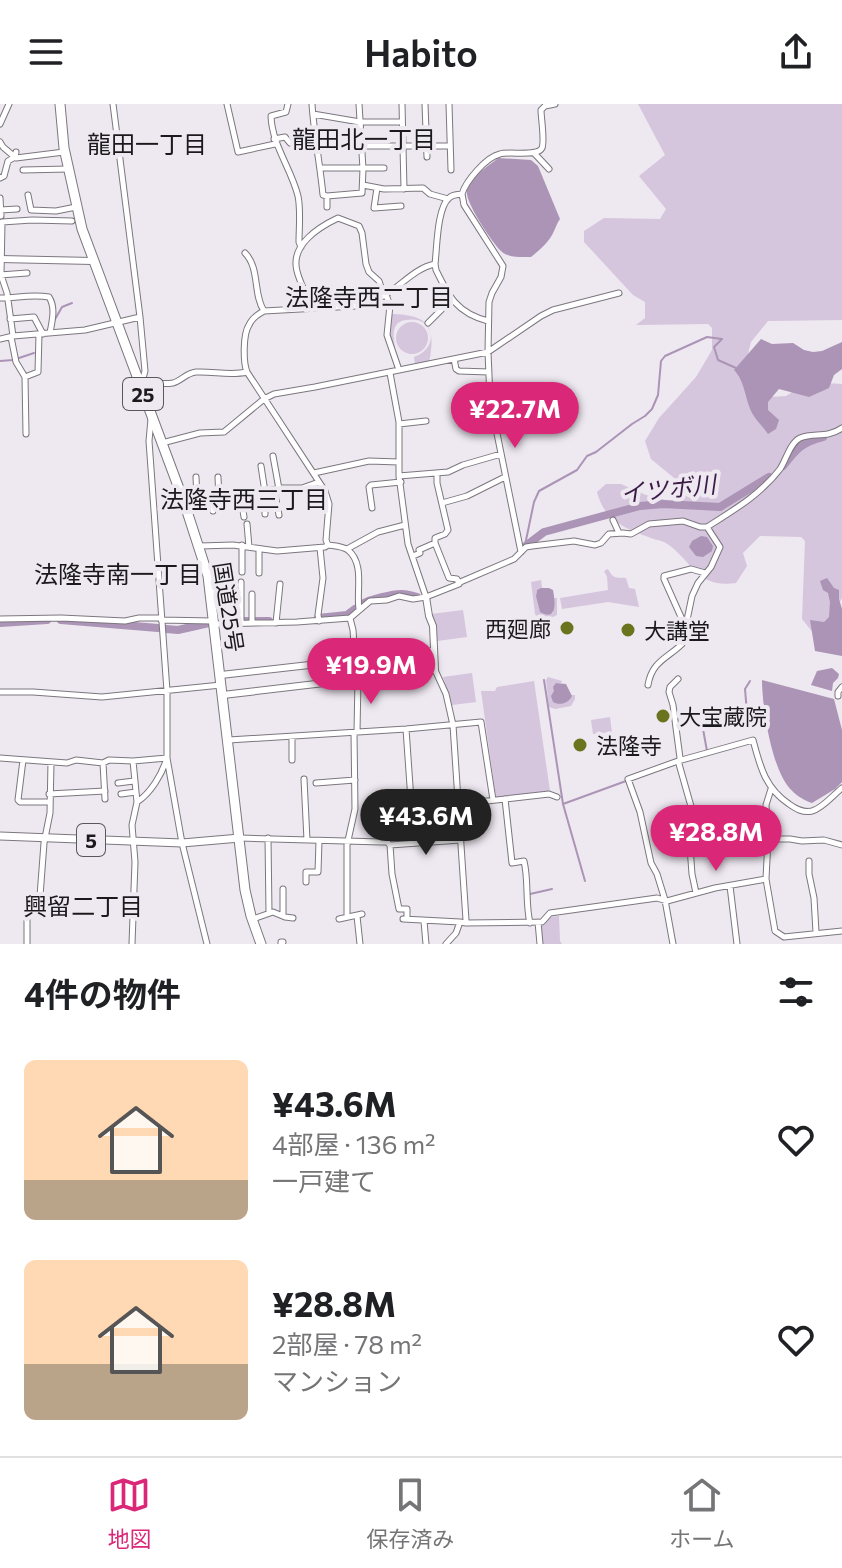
<!DOCTYPE html>
<html lang="ja">
<head>
<meta charset="utf-8">
<style>
  body { margin:0; font-family:Commissioner,"Noto Sans JP",sans-serif; background:#f2f2f2; color:#202124; height:100vh; display:flex; flex-direction:column; font-size:30px; white-space:nowrap }
  * { box-sizing:border-box; margin:0 }
  p { font-size:26px; color:#757577 }
  .icon { flex:none; width:44px; height:44px; fill:none; stroke:currentColor; stroke-width:2; stroke-linecap:round; stroke-linejoin:round }
  .map { position:relative; height:840px; overflow:hidden }
  .sheet { display:flex; flex-direction:column; background:#fff; flex:1 }
  .sheet>* { flex:none }
  .price { position:absolute; translate:-50% -68px; padding:0 18px; border-radius:28px; background:#db2777; color:#fff; font-size:26px; line-height:52px; filter:drop-shadow(0 2px 4px #0008) }
  .price::after { content:''; position:absolute; left:50%; top:48px; width:24px; height:18px; margin-left:-12px; background:inherit; clip-path:polygon(0 0,100% 0,50% 100%) }
  .price.selected { background:#222; color:#fff }
  ul { padding:0; list-style:none }
  li { display:flex; align-items:center; gap:24px; height:200px; padding:0 24px }
  li span { display:grid; place-items:center; flex:none; width:224px; height:160px; border-radius:12px; color:#555 }
  li>.icon { margin-inline-start:auto }
  span .icon { width:96px; height:96px; fill:#fffc; stroke-width:1 }
  li b { font-size:34px }
  h2 { display:flex; justify-content:space-between; align-items:center; height:96px; padding:0 24px; font-size:34px }
  header { display:flex; justify-content:space-between; align-items:center; height:104px; padding:0 24px; background:#fff; font-size:36px; font-weight:600 }
  .dock { display:flex; justify-content:space-around; align-items:center; height:112px; border-top:2px solid #e0e0e0; background:#fff; font-size:22px; color:#757577 }
  .dock a { display:grid; justify-items:center; gap:4px }
  .dock .selected { color:#db2777 }
  .map>svg:first-child { display:block }
</style>
</head>
<body>
<header><svg class="icon" aria-label="menu" viewBox="0 0 24 24"><path d="M4 6h16M4 12h16M4 18h16"/></svg>Habito<svg class="icon" aria-label="share" viewBox="0 0 24 24"><path d="M12 15V3M7 8l5-5 5 5M5 13v7h14v-7"/></svg></header>
<div class="map">
<svg width="842" height="840" viewBox="0 0 842 840">
  <rect width="100%" height="100%" fill="#eee8f0"/>
  <path fill="#d5c5dd" d="M638,0H842V216L768,217L751,238L743,270L752,294L786,292L808,278L842,280V494L825,524L814,530L802,515L805,437L801,433L760,432L743,449L747,462L736,479C697,484 694,460 669,441C664,437 657,436 651,434C625,424 605,418 597,388L606,380H621L646,391L674,398L685,390V383L651,355L645,337L659,314L696,273L712,246V224L708,220L636,221L645,214V198L633,191L584,138V127L604,114L660,115L666,105L639,72L665,51Z
    M392,210C430,211 436,223 429,259L411,260H415L414,253C429,248 438,231 424,219C419,215 412,215 406,216C384,218 397,251 402,264H400L389,231Z
    M396 234a16 16 0 1 1 32 0a16 16 0 1 1-32 0Z
    M608,465C614,476 616,473 626,474L629,484L635,485L639,503L608,498L562,505L560,494L608,486L607,473L604,467Z
    M541,476L542,484L537,486L536,490L540,508L553,509L554,494H557V511L549,515L538,514L535,510L531,478Z
    M463,506L467,533L437,537L435,516L431,510Z
    M472,569L476,598L452,601L443,573Z
    M548,573L562,577L561,579H556L554,588L552,592L575,591V595L571,602L555,605L549,603L546,576Z
    M534,577L550,687L496,694L481,587H495L497,583Z
    M610,613L612,628L593,630L591,616Z
    M559,812L560,837L562,840H541L540,823L550,813Z"/>
  <path fill="#ab94b6" d="M498,54L531,56L538,62L560,115C557,119 556,123 554,127C550,137 540,146 531,153C521,153 508,154 501,147C492,138 464,97 467,86C470,72 488,63 498,54Z
    M761,235L772,240L793,239L804,246L813,248L822,247L842,238V265L834,271L829,284L809,293L779,285L768,298V306L779,316L776,325L768,330C763,323 756,316 752,309C745,295 745,277 734,266Z
    M701,432L707,433L713,442L712,447L703,453L696,452L689,443L692,437Z
    M827,474L834,484L839,486V495L842,505V552L815,547L810,516L824,518L829,513L830,498L828,489L823,486L820,477Z
    M541,484H549L553,486C555,497 558,518 540,508L536,492L537,486Z
    M832,564L839,570L838,574L833,579L832,587L811,581L817,567Z
    M762,576L834,595L842,626V678L835,685L812,699C802,696 793,689 787,681C771,659 762,602 762,576Z
    M556,579L566,580L572,592C569,599 560,602 553,598L551,592L554,587L553,583Z"/>
  <g fill="none" stroke-linecap="round" stroke-linejoin="round">
    <path stroke="#ab94b6" stroke-width="2" d="M54,217L62,203L72,199
      M0,257L13,256L34,249
      M525,441L534,398L539,387L577,366L587,352L596,348L632,320L645,312L652,305L658,291L661,257L665,252L707,233L722,235L714,243L718,256L736,264
      M544,576L563,700
      M707,647L703,625L736,616L747,609L745,585L750,577
      M585,777L563,700L626,677
      M530,790L552,785"/>
    <path stroke="#ab94b6" stroke-width="8" d="M783,362C796,345 802,338 823,333
      M523,444L544,428L640,402L663,400L720,403L769,373
      M362,500C368,496 395,489 403,490C408,490 412,492 417,493
      M318,514L347,511L355,505
      M61,516L158,524
      M217,517H269
      M0,519L47,516
      M166,525L178,526L209,519"/>
    <g stroke="#7c777e" stroke-width="7">
      <path id="street" d="M113,0L140,213L145,267L141,281
        M227,0L238,48L275,40
        M288,0L286,8L271,12C272,41 291,64 298,92C301,106 299,124 299,138L301,143
        M312,0C314,31 320,60 323,91L327,92V103
        M402,0L404,85
        M425,0L427,53
        M449,0L451,66
        M313,10L360,18H402
        M0,20L9,0
        M274,35L285,33L290,39
        M0,38L3,43L16,54L64,48
        M315,39L362,42H450
        M534,49L549,65
        M321,64H384
        M23,66L68,65
        M0,74L4,72L8,57L15,53L16,48
        M363,81L384,85L423,84L430,90L448,95
        M377,84L374,104L401,102
        M462,90C456,91 453,90 449,94C437,104 437,144 435,160L436,166C449,193 457,209 488,217
        M28,91L31,106L56,107L76,103
        M327,92L362,89L363,65L359,0
        M0,94L1,112
        M0,106L17,105
        M245,149C260,164 253,191 264,207
        M0,171L27,169
        M386,191L390,201L387,231L399,266
        M0,194C17,194 31,190 49,193C56,204 52,217 50,229
        M310,204C308,191 300,180 297,167C290,141 319,123 338,114L359,122L362,129L366,160L369,168L379,177L384,192
        M10,215L34,213L43,230
        M428,219L452,195
        M13,232L7,189L1,171L2,118L32,116L72,117
        M11,233L16,258L25,273
        M0,235L13,232L85,226L140,213
        M454,255L456,265L459,267L489,268
        M390,269L399,318V372L408,440L426,493
        M141,283C152,277 161,281 173,279C181,277 186,269 196,268C213,267 230,272 247,268
        M151,315L149,337L167,587V654L182,739L207,840
        M399,320L426,317
        M26,330L25,273L38,268L39,230
        M162,339L200,329L224,328L264,295L274,290L315,283L488,248L541,212L553,206L619,189
        M273,352L279,385
        M261,362L265,388
        M314,369L369,357L399,358
        M399,372L448,368L463,361L501,350
        M196,373L197,394
        M218,373L219,395
        M274,386L279,411
        M183,393L232,395L281,384H302L319,378
        M241,394L244,413
        M212,395L213,407
        M442,399L467,392L505,373
        M372,404L369,383L371,381L401,378
        M265,410V402H268L269,387
        M613,416L619,429
        M247,420L249,443
        M242,441V468
        M328,441L326,436L329,400L325,387L247,268C243,258 243,230 249,221C252,214 258,210 264,207L355,202C365,200 376,197 385,191C402,181 415,164 435,160
        M200,442L233,441L277,447L325,443L328,441C334,442 342,442 348,446C365,460 356,487 359,505
        M347,445L378,428L405,421
        M521,448L490,295L488,248L489,198L492,189L501,173L503,162L464,101L462,90C466,77 486,53 500,50C509,47 538,53 542,44C545,37 541,14 541,6L545,2L555,0
        M413,452L420,449L419,446L435,439
        M259,469V445
        M458,479L514,455L526,443L532,442L574,437L595,441L601,439L609,430L623,429L631,430L649,420L683,417L700,423H707C734,406 761,390 780,365C786,356 790,339 800,334C814,328 826,335 842,324
        M350,514L353,526L355,555
        M0,515L61,514L125,517L139,514H161
        M161,516L212,517
        M319,517L318,511L323,474L320,444
        M241,518V478
        M252,519V490
        M276,519L280,480
        M216,520L297,518L350,514L370,497L387,496L399,492L413,495L426,493L459,480L457,475L449,474L435,439V434L445,430L448,426L437,379V370
        M683,530L681,513L664,475V472L691,465L705,469
        M435,566L446,590L453,621L466,816V819L460,818L456,829L446,840
        M678,575L670,583L669,588L673,601L680,654L679,660L698,727V734L690,743L692,770L696,789
        M648,581C652,557 668,554 682,540L692,492L698,479L711,463L720,443L707,423
        M0,588H33L102,593L221,581
        M838,592V588L842,583
        M406,625L414,739
        M357,628L358,575
        M229,636L406,625L481,618L493,696
        M0,654L67,659L76,656L103,659L109,656L133,657L167,654C162,670 151,689 137,698L132,721L135,758L132,840
        M23,656L18,696L20,698H50
        M292,656V633
        M133,657L137,698
        M103,659L105,695
        M304,675L307,736
        M118,679L134,677
        M316,679L355,676
        M771,685L766,701L768,735L766,775L775,827L784,833L842,827
        M49,690L105,687
        M121,690L136,688
        M505,695L512,759L524,757C529,778 525,798 530,819
        M458,697H487L549,690L557,693
        M240,734L382,738H387L390,741L460,736
        M268,734L269,809
        M768,735H790L802,737L824,736L842,741
        M390,741L392,770L399,805H407V815
        M809,757V770L814,794L816,828
        M306,778V768H318L319,737
        M730,782L737,840
        M283,812V785
        M357,812L360,840
        M347,813V741L355,705L354,629
        M253,815L273,808L285,813L293,814
        M339,815L362,810
        M403,815L460,818
        M424,817L426,840
        M538,818L540,840
        M466,819L542,818L550,809L657,794L667,797L715,784L766,775
        M27,840V797L40,792L44,739L50,709L51,658
        M281,840V838H283
        M673,840L665,796L657,770L651,759L640,708L628,675L678,657L753,636C760,662 765,684 789,700C796,705 803,709 812,707C823,704 833,691 842,684"/>
    </g>
    <g stroke="#7c777e" stroke-width="8">
      <path id="secondary" d="M0,155L93,157
        M221,571L433,547
        M223,591L435,566L433,522L429,512L426,493"/>
    </g>
    <g stroke="#7c777e" stroke-width="9">
      <path id="primary" d="M0,732L182,739L240,734"/>
    </g>
    <g stroke="#7c777e" stroke-width="11">
      <path id="highway" d="M60,0L64,44L82,125L184,398L208,472L245,786L251,812L261,840"/>
    </g>
    <use href="#street" stroke="#fff" stroke-width="5"/>
    <use href="#secondary" stroke="#fff" stroke-width="6"/>
    <use href="#primary" stroke="#fff" stroke-width="7"/>
    <use href="#highway" stroke="#fff" stroke-width="9"/>
  </g>
  <g fill="#6a741e" stroke="#eee8f0" stroke-width="3">
    <circle cx="567" cy="524" r="8"/>
    <circle cx="628" cy="526" r="8"/>
    <circle cx="663" cy="612" r="8"/>
    <circle cx="580" cy="641" r="8"/>
  </g>
  <g text-anchor="middle" dominant-baseline="central" stroke-width="8" stroke-linejoin="round" paint-order="stroke">
    <g fill="#eee8f0" stroke="#5a575c" stroke-width="2">
      <rect x="123" y="274" width="40" height="32" rx="6"/>
      <rect x="77" y="720" width="28" height="32" rx="6"/>
    </g>
    <g font-size="20" font-weight="bold" fill="#1b191c">
      <text x="143" y="290">25</text>
      <text x="91" y="736">5</text>
    </g>
    <g font-size="22" fill="#1b191c" stroke="#eee8f0">
      <text transform="translate(229 503) rotate(81)">国道25号</text>
    </g>
    <g font-size="22" fill="#1b191c" stroke="#eee8f0" text-anchor="start">
      <text x="551" y="524" text-anchor="end">西廻廊</text>
      <text x="644" y="526">大講堂</text>
      <text x="679" y="612">大宝蔵院</text>
      <text x="596" y="641">法隆寺</text>
    </g>
    <g font-size="24" fill="#1b191c" stroke="#eee8f0">
      <text x="364" y="34">龍田北一丁目</text>
      <text x="147" y="39">龍田一丁目</text>
      <text x="369" y="192">法隆寺西二丁目</text>
      <text x="244" y="394">法隆寺西三丁目</text>
      <text x="118" y="469">法隆寺南一丁目</text>
      <text x="83" y="801">興留二丁目</text>
    </g>
    <g font-size="24" font-style="italic" fill="#3b1c48" stroke="#eee8f0">
      <text transform="translate(668 384) rotate(-6)">イツボ川</text>
    </g>
  </g>
</svg>
<b class="price" style="left:515px;top:346px">¥22.7M</b>
<b class="price" style="left:371px;top:602px">¥19.9M</b>
<b class="price selected" style="left:426px;top:753px">¥43.6M</b>
<b class="price" style="left:716px;top:769px">¥28.8M</b>
</div>
<section class="sheet">
<h2>4件の物件<svg class="icon" aria-label="filters" viewBox="0 0 24 24"><path d="M4 7h16M4 17h16"/><circle cx="9" cy="7" r="2"/><circle cx="15" cy="17" r="2"/></svg></h2>
<ul>
<li><span style="background:linear-gradient(#ffd9b3 75%,#b9a48a 0)"><svg class="icon" aria-label="home" viewBox="0 0 24 24"><path d="M3 11l9-7 9 7M6 9v11h12V9"/></svg></span><div><b>¥43.6M</b><p>4部屋 · 136 m²</p><p>一戸建て</p></div><svg class="icon" aria-label="heart" viewBox="0 0 24 24"><path d="M12 20l-8-8c-3-5 5-10 8-4 3-6 11-1 8 4z"/></svg></li>
<li><span style="background:linear-gradient(#ffd9b3 65%,#b9a48a 0)"><svg class="icon" aria-label="home" viewBox="0 0 24 24"><path d="M3 11l9-7 9 7M6 9v11h12V9"/></svg></span><div><b>¥28.8M</b><p>2部屋 · 78 m²</p><p>マンション</p></div><svg class="icon" aria-label="heart" viewBox="0 0 24 24"><path d="M12 20l-8-8c-3-5 5-10 8-4 3-6 11-1 8 4z"/></svg></li>
</ul>
</section>
<nav class="dock">
<a class="selected"><svg class="icon" aria-label="map" viewBox="0 0 24 24"><path d="M3 6l6-2 6 2 6-2v14l-6 2-6-2-6 2zM9 4v14M15 6v14"/></svg>地図</a>
<a><svg class="icon" aria-label="saved" viewBox="0 0 24 24"><path d="M7 4h10v16l-5-4-5 4z"/></svg>保存済み</a>
<a><svg class="icon" aria-label="home" viewBox="0 0 24 24"><path d="M3 11l9-7 9 7M6 9v11h12V9"/></svg>ホーム</a>
</nav>
</body>
</html>
